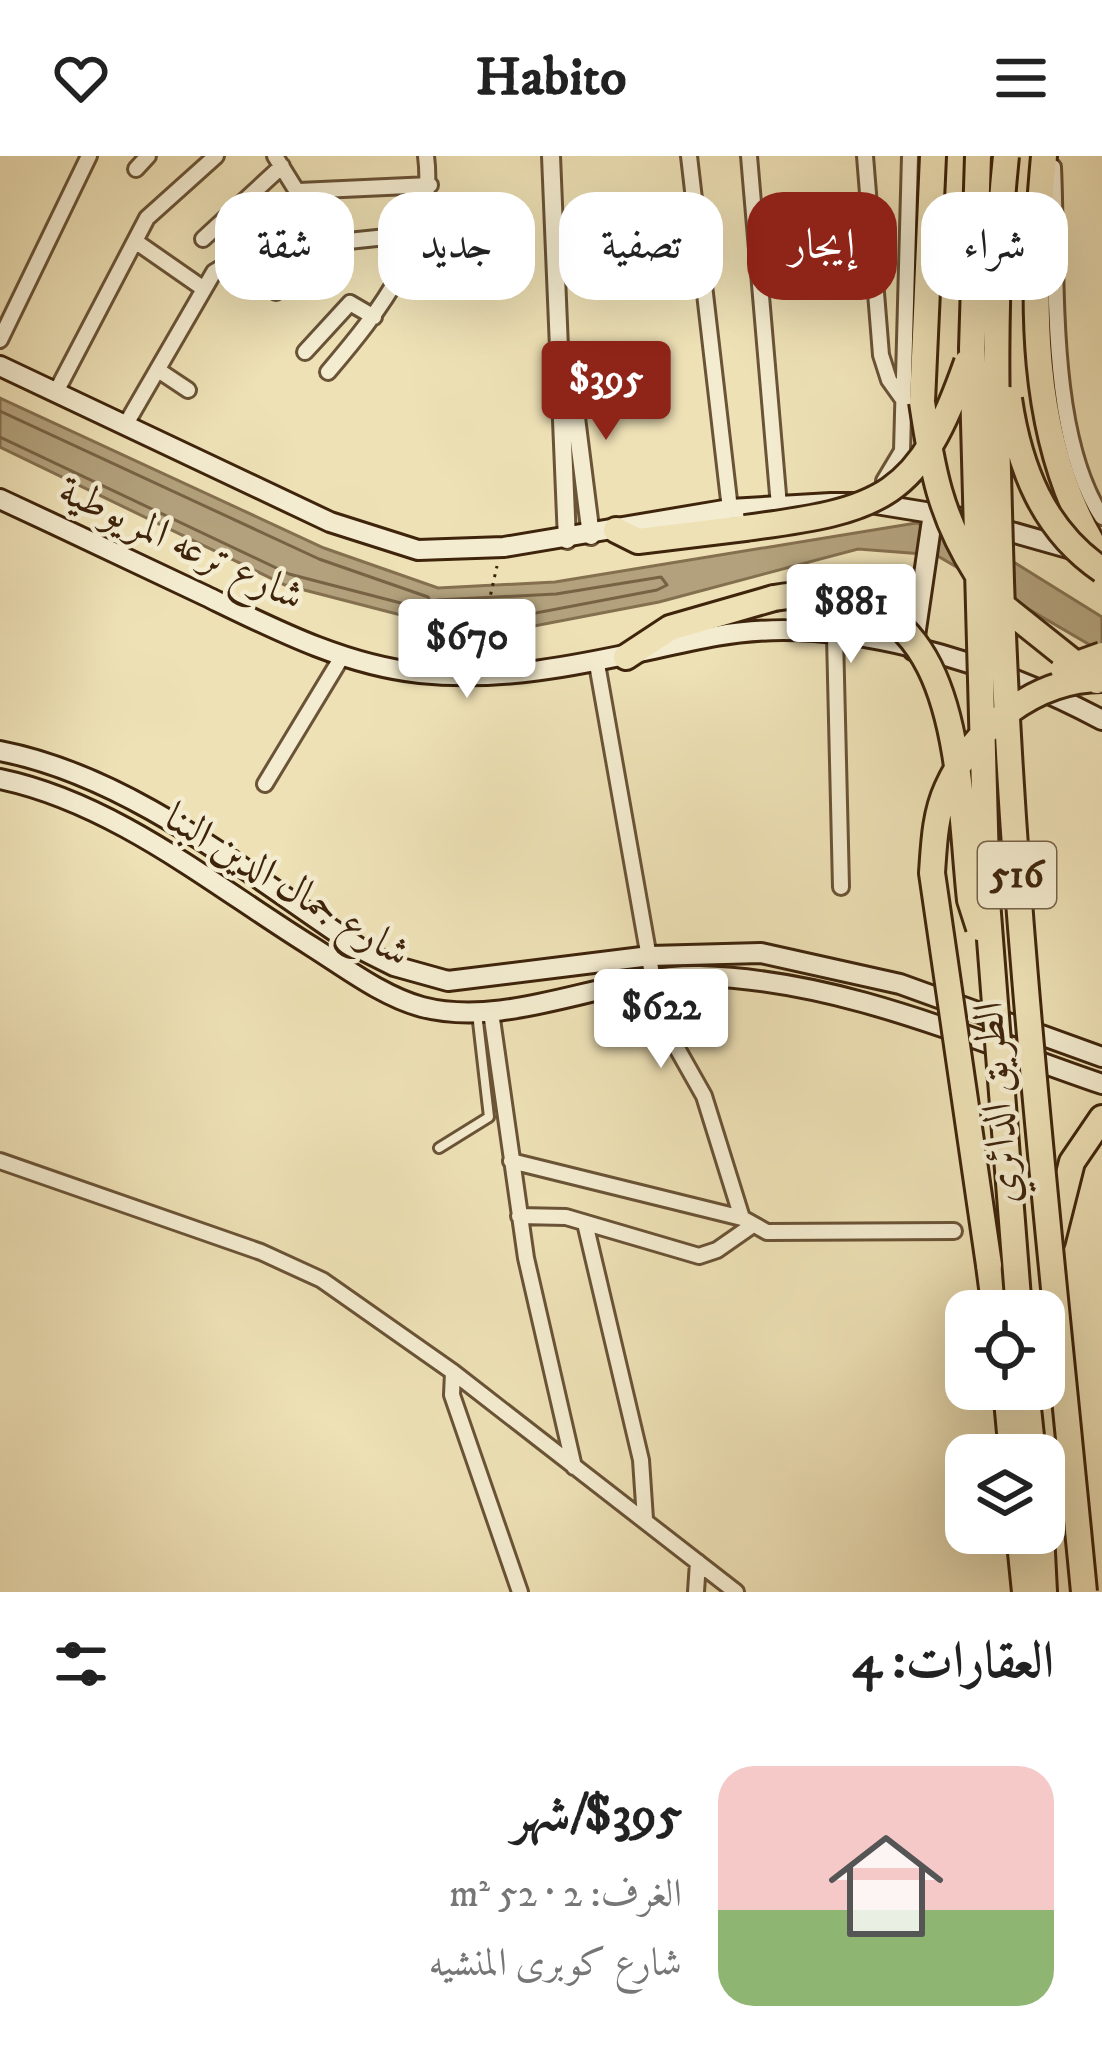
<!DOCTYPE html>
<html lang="ar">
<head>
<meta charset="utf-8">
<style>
  body { margin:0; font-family:"IM FELL DW Pica",Amiri,serif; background:#f6f6f6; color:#222; direction:rtl; height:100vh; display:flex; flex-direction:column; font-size:45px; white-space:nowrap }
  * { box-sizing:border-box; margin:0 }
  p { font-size:39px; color:#767676 }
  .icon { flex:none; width:66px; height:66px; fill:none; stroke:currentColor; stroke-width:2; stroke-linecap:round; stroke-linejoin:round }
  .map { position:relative; height:1436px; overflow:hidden; direction:ltr }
  .side { display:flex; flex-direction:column; background:#fff; flex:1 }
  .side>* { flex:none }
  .top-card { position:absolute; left:36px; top:36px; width:1032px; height:108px; direction:rtl; display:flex; gap:24px }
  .tools { position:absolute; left:945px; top:1134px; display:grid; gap:24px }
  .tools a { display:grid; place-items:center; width:120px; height:120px; border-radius:24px; background:#fff; box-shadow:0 12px 48px #0002; font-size:60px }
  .price { position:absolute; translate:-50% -102px; padding:0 27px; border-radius:12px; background:#fff; color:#222; font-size:39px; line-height:78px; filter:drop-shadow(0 3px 6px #0008) }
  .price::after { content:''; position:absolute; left:50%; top:72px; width:36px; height:27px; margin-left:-18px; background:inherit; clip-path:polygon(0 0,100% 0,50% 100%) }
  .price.selected { background:#8f2418; color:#fff }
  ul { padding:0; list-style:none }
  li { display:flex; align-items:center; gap:36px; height:300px; padding:0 48px }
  li span { display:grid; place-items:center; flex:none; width:336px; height:240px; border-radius:36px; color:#555 }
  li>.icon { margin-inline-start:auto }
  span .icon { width:144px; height:144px; fill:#fffc; stroke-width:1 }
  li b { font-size:51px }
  h2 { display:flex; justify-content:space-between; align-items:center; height:144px; padding:0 48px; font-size:51px }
  .tag { padding:0 42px; border-radius:36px; background:#fff; box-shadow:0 12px 48px #0002; font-size:42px; line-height:108px }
  .tag.selected { background:#8f2418; color:#fff }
  header { display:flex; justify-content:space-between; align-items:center; height:156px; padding:0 48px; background:#fff; font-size:54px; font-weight:800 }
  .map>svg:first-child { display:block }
</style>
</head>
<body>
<header><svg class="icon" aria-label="menu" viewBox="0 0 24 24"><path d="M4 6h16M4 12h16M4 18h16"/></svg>Habito<svg class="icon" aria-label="heart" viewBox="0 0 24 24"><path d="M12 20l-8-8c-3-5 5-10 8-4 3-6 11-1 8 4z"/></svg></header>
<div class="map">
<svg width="1102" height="1436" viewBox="0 0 1102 1436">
  <rect width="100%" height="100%" fill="#eee1b6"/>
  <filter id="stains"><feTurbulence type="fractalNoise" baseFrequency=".00167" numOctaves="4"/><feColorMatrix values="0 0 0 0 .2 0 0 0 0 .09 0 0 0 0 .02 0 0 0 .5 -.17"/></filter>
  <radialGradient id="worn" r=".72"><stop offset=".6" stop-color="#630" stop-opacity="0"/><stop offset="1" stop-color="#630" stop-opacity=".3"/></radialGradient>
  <path fill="#b2a17c" stroke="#846f4f" stroke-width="3" d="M0,242L324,392L438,432L555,426L916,367L972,380L1102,461V496L936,399L858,393L659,446L482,480L285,429L0,291Z"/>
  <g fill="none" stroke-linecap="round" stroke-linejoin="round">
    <path stroke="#786244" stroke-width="3" d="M0,255L319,403L428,441L432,449L424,453L289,418L0,281
      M661,421L667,429L657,434L483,467L432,451L437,444L556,438Z"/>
    <g stroke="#6a5336" stroke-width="14">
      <path id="service" d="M439,992L489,961L477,857"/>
    </g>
    <g stroke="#6a5336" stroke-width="20">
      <path id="minor" d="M275,0L329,87
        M689,0L730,353
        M749,0L779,350
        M865,0L881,199L889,224L904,245
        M1053,11C1058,114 1046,275 1102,361
        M136,13L148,0
        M299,35L430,29
        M203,83L282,10
        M135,85L204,133
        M276,136L329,87L415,78
        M0,184L89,0
        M305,196L350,147L374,161
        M158,214L188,234
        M328,216C379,156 437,84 426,0
        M56,236L147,62L216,0
        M126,268L214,116L219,113L231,121L242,120L312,57
        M884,325L902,295L910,0
        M835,480L841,731
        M597,508L656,841L669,878L704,940L742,1062L767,1076L954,1075
        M265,628L343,499
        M491,856L526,1102L574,1311
        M0,1005L261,1096L322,1124L453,1216L736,1436
        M511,1005L742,1062
        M519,1060L566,1061L699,1100L717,1094L750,1071
        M585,1067L641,1304L645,1363
        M453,1216L452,1239L520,1436
        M696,1436L698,1406"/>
    </g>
    <g stroke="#6a5336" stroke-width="22">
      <path id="tertiary" d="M551,0L567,384
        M563,212L572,230L591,380"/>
    </g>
    <g stroke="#3e240b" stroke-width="24">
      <path id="secondary" d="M0,210L330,366L418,394L504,391L730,353L831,347H870L962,362L1075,394
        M0,343C69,375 138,408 206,440C274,473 344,509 420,517C522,528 617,499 716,480C841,457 993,506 1102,564
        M913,494L933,357
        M0,595C134,621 251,721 364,795L394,810L448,825L650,800L761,797L900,828L1102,901
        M0,623C115,647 213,729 311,790C346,812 382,840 422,851C511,874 608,818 700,820C842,824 970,883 1102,928"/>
    </g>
    <g stroke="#3e240b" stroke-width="30">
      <path id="motorway" d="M1044,0C1032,135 1025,286 1102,403
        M922,246L933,0
        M616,374L638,385L745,372
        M626,501L670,472L774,442
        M1052,1085L1072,1006L1102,962
        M989,1109L995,1155
        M1006,1233L1012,1299
        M1026,1233L1033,1299
        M1019,1377L1025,1436
        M1041,1377L1044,1436"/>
    </g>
    <path stroke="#3e240b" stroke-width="3" stroke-dasharray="3 6" stroke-linecap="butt" d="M490,501L486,459L497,410"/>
    <use href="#service" stroke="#f4ecd0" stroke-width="8"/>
    <use href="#minor" stroke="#f4ecd0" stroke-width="14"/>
    <use href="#tertiary" stroke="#f4ecd0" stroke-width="16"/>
    <use href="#secondary" stroke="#f4ecd0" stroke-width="18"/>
    <use href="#motorway" stroke="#eee1b6" stroke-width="24"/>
    <g stroke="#3e240b" stroke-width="30" stroke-linecap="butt">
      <path id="motorway-bridge" d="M978,0L972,193L987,745L1019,1155
        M1006,0C991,141 997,284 1001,425C1012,763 1052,1100 1084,1436
        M1009,243C1019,311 1043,374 1102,414
        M922,246C932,313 940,360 977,418
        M745,372C883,354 919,343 967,206
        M774,442C966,411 956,614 970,744L979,772
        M998,446L1097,525
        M1063,513L1102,499
        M989,1109L932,717C934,688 935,658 947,632C974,572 1035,523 1102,523"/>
    </g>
    <use href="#motorway-bridge" stroke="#eee1b6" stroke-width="24"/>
  </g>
  <g text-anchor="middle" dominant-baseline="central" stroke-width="9" stroke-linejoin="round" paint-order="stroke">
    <rect fill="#f4ecd0" stroke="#756046" stroke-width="3" x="978" y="686" width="78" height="66" rx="9"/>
    <g font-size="39" font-weight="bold" fill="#3e240b">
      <text x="1017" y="719">516</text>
    </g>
    <g font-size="42" fill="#3e240b" stroke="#f4ecd0">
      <text transform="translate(181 388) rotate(25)">شارع ترعه المريوطية</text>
      <text transform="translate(287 730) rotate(31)">شارع جمال الدين البنا</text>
      <text transform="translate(998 947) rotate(-95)">الطريق الدائري</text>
    </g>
  </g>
  <rect width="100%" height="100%" filter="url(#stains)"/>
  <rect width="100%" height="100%" fill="url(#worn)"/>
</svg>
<div class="tools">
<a><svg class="icon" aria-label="locate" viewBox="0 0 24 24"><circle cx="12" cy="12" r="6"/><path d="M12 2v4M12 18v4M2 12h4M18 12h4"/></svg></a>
<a><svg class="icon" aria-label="layers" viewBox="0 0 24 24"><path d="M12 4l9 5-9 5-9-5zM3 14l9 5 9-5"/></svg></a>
</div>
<b class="price selected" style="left:606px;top:287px">$395</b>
<b class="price" style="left:851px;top:510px">$881</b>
<b class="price" style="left:467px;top:545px">$670</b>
<b class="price" style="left:661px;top:915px">$622</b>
<div class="top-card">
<a class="tag">شراء</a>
<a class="tag selected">إيجار</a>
<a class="tag">تصفية</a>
<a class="tag">جديد</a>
<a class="tag">شقة</a>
</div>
</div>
<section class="side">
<h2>العقارات: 4<svg class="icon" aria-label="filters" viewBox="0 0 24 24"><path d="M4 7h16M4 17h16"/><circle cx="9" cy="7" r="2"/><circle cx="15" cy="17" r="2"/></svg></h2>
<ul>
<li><span style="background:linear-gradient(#f6c9c9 60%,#8fb573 0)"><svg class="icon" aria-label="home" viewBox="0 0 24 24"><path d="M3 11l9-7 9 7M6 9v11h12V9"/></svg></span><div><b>$395/شهر</b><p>الغرف: 2 · 52 m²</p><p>شارع كوبرى المنشيه</p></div></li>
</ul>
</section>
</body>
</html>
